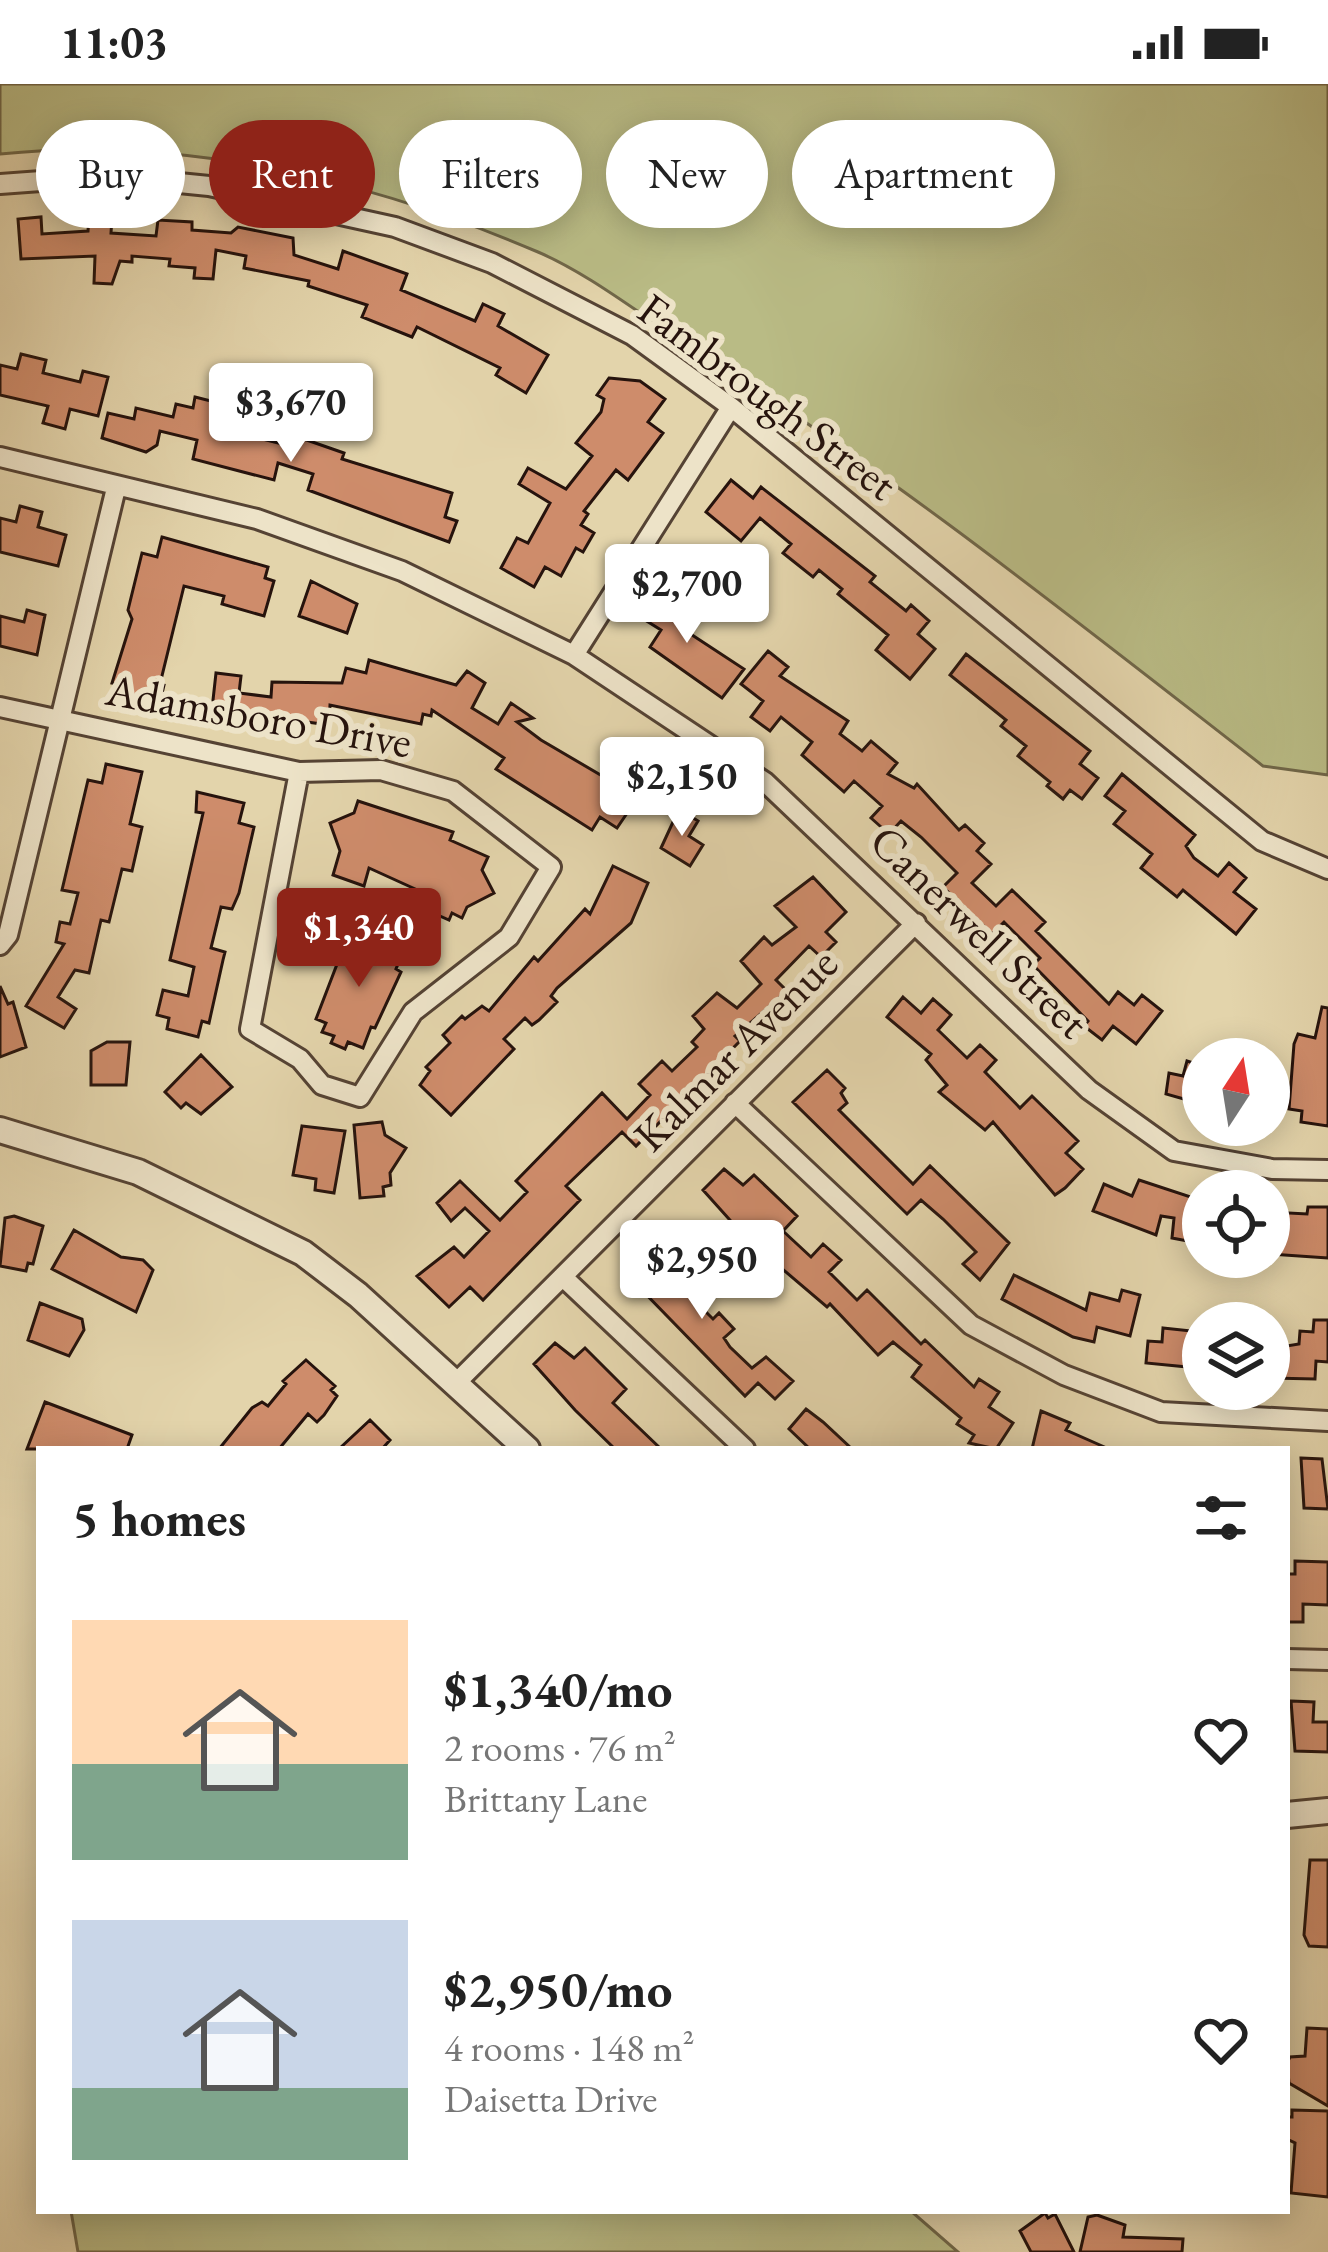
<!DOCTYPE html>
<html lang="en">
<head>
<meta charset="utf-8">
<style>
  body { margin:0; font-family:"EB Garamond",serif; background:#f2f2f2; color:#222; height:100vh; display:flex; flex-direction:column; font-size:45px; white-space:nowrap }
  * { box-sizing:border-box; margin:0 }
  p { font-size:39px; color:#767676 }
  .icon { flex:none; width:66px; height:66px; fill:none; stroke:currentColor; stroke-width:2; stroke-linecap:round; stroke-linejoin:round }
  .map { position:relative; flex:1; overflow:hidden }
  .side { position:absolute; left:36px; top:1362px; width:1254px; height:768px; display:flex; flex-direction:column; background:#fff; border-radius:0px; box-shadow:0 6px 30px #0003 }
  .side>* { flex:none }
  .top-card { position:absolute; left:36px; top:36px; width:1257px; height:108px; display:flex; gap:24px }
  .needle { width:78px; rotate:12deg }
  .controls { position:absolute; left:1182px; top:954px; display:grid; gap:24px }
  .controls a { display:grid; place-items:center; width:108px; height:108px; border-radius:50%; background:#fff; box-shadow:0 6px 30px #0003; font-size:60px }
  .price { position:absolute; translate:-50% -102px; padding:0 27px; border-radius:12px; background:#fff; color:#222; font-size:39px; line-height:78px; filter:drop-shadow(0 3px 6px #0008) }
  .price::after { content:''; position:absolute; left:50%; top:72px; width:36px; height:27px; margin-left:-18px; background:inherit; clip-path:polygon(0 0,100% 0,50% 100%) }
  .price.on { background:#8f2418; color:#fff }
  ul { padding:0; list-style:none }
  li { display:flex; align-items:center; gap:36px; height:300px; padding:0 36px }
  li span { display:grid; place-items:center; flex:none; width:336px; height:240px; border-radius:0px; color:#555 }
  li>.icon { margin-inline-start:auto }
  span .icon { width:144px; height:144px; fill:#fffc; stroke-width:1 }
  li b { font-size:51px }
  h2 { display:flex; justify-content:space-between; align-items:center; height:144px; padding:0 36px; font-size:51px }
  .tag { padding:0 42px; border-radius:54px; background:#fff; box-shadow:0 6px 30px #0003; font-size:42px; line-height:108px }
  .tag.on { background:#8f2418; color:#fff }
  .status { display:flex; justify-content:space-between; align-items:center; height:84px; padding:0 60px; background:#fff; direction:ltr }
  .status svg { height:33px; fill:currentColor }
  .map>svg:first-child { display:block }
</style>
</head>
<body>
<div class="status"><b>11:03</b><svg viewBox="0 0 49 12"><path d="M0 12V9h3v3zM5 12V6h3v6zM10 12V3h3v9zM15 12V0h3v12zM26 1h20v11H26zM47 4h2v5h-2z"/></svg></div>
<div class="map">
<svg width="1328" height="2168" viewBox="0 0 1328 2168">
  <rect width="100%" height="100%" fill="#e3d4ab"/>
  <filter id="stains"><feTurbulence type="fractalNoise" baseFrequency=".00167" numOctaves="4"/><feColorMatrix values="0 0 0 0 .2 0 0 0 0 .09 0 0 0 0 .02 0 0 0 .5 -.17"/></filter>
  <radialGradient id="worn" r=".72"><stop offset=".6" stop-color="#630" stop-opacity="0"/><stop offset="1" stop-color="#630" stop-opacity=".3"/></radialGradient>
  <path fill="#b9bb85" stroke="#706749" stroke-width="3" d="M0,0H1328V691L1263,682C1075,536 886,385 685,259C638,229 589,190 538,168C370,96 183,51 0,70Z
    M71,2127H911L958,2168H78Z"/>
  <path fill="#ce8c6b" stroke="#26130d" stroke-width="3" d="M89,131L112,133L111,149L156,152L158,136L192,138V146L231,149L238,143L293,154L294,171L338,185L343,167L407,190L401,206L475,237L483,220L504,230L498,242L548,271L526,309L496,291L500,284L417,243L412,253L362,233L367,221L308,202L309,197L244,184L246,172L216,166L213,195L194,194L195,184L169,182L170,175L132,172V178L120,177L112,200L94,199L95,172L21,175L18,135L41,133L42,150L88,147Z
    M21,270L46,276L43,289L80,298L83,287L108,293L98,332L70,325L65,345L43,339L48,322L0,311V281L17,285Z
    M609,294L640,297L665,315L648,338L663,349L628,396L616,386L584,427L588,430L581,441L594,449L583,468L576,464L561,492L545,483L534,503L501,484L517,454L528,459L550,419L519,400L528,384L566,405L592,372L576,359L601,328L604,315L597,311Z
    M195,313L223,320L218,344L298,364L301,354L344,369L342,375L452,409L445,433L457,437L449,458L308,406L313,390L278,379L274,396L193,375L197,356L160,347L157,361L146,368L102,354L108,329L134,335L136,324L173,333L176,320L193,324Z
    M731,396L753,414L761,403L875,492L870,498L906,527L911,521L929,537L918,550L935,565L910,595L876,566L888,551L838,510L842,505L819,486L813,493L783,469L791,460L760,434L741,457L706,428Z
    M20,422L42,428L38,443L66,451L58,482L0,468V434L16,438Z
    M162,453L268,483L265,494L274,497L264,532L222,520L224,512L184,502L160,600L164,601L160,618H155L120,609L122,601L112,599L132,535L128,526L142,469L157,473Z
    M311,497L357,520L347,549L299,532Z
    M653,505L692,531L683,545L744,585L722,614L650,563L661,546L637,531Z
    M27,526L45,531L37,571L0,562V532L24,538Z
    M768,567L788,583L780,592L848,637L840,650L862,667L871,657L897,679L888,690L914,704L917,700L959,746L965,741L984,759L977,767L991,780L972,799L996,822L1012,806L1045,838L1036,847L1109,920L1118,908L1134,921L1142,911L1162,927L1136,960L1113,942L1102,956L1084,942L1088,937L1033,881L1040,874L1004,838L992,850L943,803L957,789L921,753L901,737L889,750L871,734L882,722L854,697L844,708L802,671L812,658L781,633L770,647L751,633L763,617L741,600Z
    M966,570L1090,667L1080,680L1098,694L1082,715L1070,706L1063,715L1047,702L1050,698L1018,672L1026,662L1001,642L1006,636L950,591Z
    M369,576L456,601L467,587L485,599L472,624L498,640L511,619L533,634L517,638L541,656L638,713L617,744L600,733L592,746L496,685L504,674L432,626L431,632L423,630L421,640L330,621L329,641L212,625L216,589L241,592L239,609L271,613L272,598L342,599L346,584L366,589Z
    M106,680L142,688L130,740L142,743L132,787L122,785L109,838L101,836L89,889L75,886L58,913L76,925L64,944L26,922L64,860L56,858L60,838L70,840L78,809L62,806L88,696L102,699Z
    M1122,690L1195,751L1186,762L1194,774L1218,792L1229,779L1246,794L1234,808L1256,825L1236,850L1183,806L1177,813L1141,784L1152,770L1114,740L1125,727L1105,712Z
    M197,708L244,719L239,739L254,743L239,809L232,825L221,823L211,864L225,868L223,876L209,939L202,937L198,953L167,945L169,934L157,931L163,906L188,912L194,883L170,876L203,729L196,728Z
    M358,717L453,748L450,756L488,773L482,786L494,809L467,823L462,834L452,829L449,836L431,828L437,815L369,784L364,802L333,791L340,767L330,739L354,729Z
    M679,725L698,737L689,752L703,761L690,782L661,764Z
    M613,782L648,799L631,839L557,904L551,912L557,918L539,936L532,941L525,934L504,955L514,965L451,1031L420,1001L430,987L426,983L450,959L443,951L462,932L465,935L482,922L489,927L534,873L538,877L585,825L590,830Z
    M813,793L846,828L826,848L836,858L821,873L809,862L776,896L787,907L735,952L740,957L636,1062L622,1048L566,1102L580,1116L483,1216L470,1203L449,1223L417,1192L454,1163L464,1173L489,1147L465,1124L451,1137L437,1119L460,1097L500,1136L527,1108L516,1097L602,1009L627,1035L650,1011L639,1000L662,977L672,987L697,963L692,958L704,945L693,932L717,909L737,924L761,900L741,877L764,853L772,861L796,843L775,822Z
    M349,849L403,868L396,885L401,888L375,944L371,943L363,964L348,958L345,965L331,959L334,952L322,948L326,939L316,935Z
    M0,902L8,920L13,918L26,963L0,973Z
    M903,913L921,929L933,915L951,931L938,946L967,974L980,961L996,976L985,988L1020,1024L1032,1012L1078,1057L1066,1069L1083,1085L1065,1104L1055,1111L993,1038L985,1046L939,1008L947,1001L926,976L931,970L887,933Z
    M1322,923L1328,924V1042L1301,1038L1302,1027L1289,1025L1294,960L1298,950L1315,954Z
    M107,958H130L126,1001H91V967Z
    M201,971L232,1003L201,1030L186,1019L181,1024L165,1008Z
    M1187,977L1203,982V1014L1198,1019L1166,1010L1169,989L1183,992Z
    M827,986L845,1004L841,1009L847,1019L839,1026L913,1100L930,1082L1009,1159L980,1196L963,1180L976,1168L943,1135L921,1116L907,1130L793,1018Z
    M382,1038L385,1051L406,1064L390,1089L391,1101L383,1103L384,1112L360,1114L354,1041Z
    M302,1042L345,1047L334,1109L315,1106L316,1095L293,1091Z
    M724,1085L743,1101L754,1091L797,1132L783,1147L811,1173L823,1160L841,1176L829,1188L857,1216L867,1206L921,1260L925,1256L974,1303L979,1295L999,1308L989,1323L1013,1339L996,1365L969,1359L974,1351L957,1340L961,1334L912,1293L921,1281L893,1258L878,1271L830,1220L827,1223L746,1154L703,1106Z
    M1139,1096L1203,1117V1160L1172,1154L1174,1134L1161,1132L1156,1151L1093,1127L1104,1100L1132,1112Z
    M1308,1123H1328V1174L1269,1170V1128L1307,1130Z
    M14,1132L43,1142L33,1180L28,1179L26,1187L0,1182L5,1134Z
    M74,1146L121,1173L143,1176L153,1186L136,1228L52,1185Z
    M649,1157L655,1163L662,1157L694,1190L681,1203L713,1235L719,1229L734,1245L724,1254L730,1263L752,1284L766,1273L793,1297L775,1315L758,1299L745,1312L634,1198L649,1183L638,1172Z
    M1014,1191L1086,1226L1090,1209L1119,1217L1122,1206L1140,1211L1130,1252L1097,1243L1094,1258L1073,1253L1002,1215Z
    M40,1219L82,1235L84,1246L69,1272L28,1256Z
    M1314,1236H1328V1278L1316,1277L1315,1295L1269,1294V1265L1299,1260L1300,1247L1313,1248Z
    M1163,1244L1201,1248L1198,1284L1146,1279L1148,1257L1162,1258Z
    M555,1259L574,1274L585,1264L626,1305L613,1319L661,1365H615L575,1326L534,1280Z
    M306,1276L335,1302L331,1306L337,1312L324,1331L317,1338L308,1330L279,1365H219L252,1324L262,1318L268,1322L286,1300L283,1297Z
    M45,1318L132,1351L127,1365H27Z
    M806,1325L823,1338L852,1365H810L789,1345Z
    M1041,1327L1070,1339L1066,1346L1109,1365H1032Z
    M370,1336L390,1356L382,1365H339Z
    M1301,1374L1322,1375L1328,1425L1304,1424Z
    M1295,1477L1328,1478V1521L1303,1520V1538H1287V1490H1295Z
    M1291,1617L1314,1618L1313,1638H1328V1668L1295,1667Z
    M1310,1776H1328V1863L1309,1862L1304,1851Z
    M1307,1944L1328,1945V2022L1289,1999L1287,1979L1290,1973L1305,1972Z
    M1292,2026L1328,2027V2113L1291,2109L1295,2059L1287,2055V2033H1292Z
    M1045,2129L1048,2134L1055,2130L1074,2168H1031L1020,2147Z
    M1097,2131L1125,2141L1123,2153L1183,2155L1182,2168H1080L1088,2133Z"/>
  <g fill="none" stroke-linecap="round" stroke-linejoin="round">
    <g stroke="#554334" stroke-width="24">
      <path id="minor" d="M0,100L109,92L209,102L395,143L492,179L632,251L731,323L1262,757L1328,785
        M0,373L257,435L402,487L574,571L765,698L1089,1006L1174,1067L1272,1085L1328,1086
        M574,571L731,323
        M0,623L299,688L381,686L453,707L551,783L509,853L413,928L360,1013L322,1001L300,975L250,945L299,688
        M0,861L8,851L116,404
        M735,1019L971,1241L1064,1291L1161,1328L1328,1337
        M564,1194L745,1365
        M457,1298L916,839
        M1287,1575L1328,1576"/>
    </g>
    <g stroke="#554334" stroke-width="30">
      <path id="tertiary" d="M0,1046L138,1088L303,1169L358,1211L527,1365
        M1287,1731L1328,1727"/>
    </g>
    <use href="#minor" stroke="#ede3c8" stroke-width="18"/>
    <use href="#tertiary" stroke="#ede3c8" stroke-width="24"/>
  </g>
  <g text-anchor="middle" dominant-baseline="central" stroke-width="12" stroke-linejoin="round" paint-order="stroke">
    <g font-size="45" fill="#26130d" stroke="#ede3c8">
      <text transform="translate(768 312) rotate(37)">Fambrough Street</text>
      <text transform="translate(259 631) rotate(10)">Adamsboro Drive</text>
      <text transform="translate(980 847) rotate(44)">Canerwell Street</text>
      <text transform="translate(735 965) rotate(-45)">Kalmar Avenue</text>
    </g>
  </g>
  <rect width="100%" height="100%" filter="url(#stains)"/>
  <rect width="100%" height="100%" fill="url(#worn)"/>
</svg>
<div class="controls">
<a><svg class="needle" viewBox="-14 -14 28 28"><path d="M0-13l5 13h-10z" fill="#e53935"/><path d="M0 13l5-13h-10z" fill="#767676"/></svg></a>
<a><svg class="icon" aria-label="locate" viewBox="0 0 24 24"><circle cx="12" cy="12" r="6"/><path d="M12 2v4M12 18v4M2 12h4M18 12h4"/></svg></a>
<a><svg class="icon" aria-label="layers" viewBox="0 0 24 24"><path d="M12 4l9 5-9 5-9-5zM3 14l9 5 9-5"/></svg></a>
</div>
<b class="price" style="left:291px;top:381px">$3,670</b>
<b class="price" style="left:687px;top:562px">$2,700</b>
<b class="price" style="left:682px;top:755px">$2,150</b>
<b class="price on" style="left:359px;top:906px">$1,340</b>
<b class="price" style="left:702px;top:1238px">$2,950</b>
<div class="top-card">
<a class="tag">Buy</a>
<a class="tag on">Rent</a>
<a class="tag">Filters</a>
<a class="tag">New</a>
<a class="tag">Apartment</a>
</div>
<section class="side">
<h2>5 homes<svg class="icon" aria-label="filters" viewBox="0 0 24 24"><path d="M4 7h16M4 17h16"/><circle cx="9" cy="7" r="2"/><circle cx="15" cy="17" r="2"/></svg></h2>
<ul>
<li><span style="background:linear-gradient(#ffd9b3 60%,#7fa58c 0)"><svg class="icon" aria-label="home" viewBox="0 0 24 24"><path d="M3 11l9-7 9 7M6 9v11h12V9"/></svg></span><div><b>$1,340/mo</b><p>2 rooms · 76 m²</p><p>Brittany Lane</p></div><svg class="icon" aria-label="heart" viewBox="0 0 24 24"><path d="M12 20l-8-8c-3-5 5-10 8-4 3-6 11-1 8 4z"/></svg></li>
<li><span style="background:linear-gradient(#c9d6e8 70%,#7fa58c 0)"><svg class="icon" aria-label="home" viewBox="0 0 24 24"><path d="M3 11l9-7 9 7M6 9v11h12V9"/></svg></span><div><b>$2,950/mo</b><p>4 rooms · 148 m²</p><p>Daisetta Drive</p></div><svg class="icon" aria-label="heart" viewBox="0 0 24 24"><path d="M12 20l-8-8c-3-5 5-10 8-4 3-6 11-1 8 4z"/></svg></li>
</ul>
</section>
</div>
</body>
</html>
